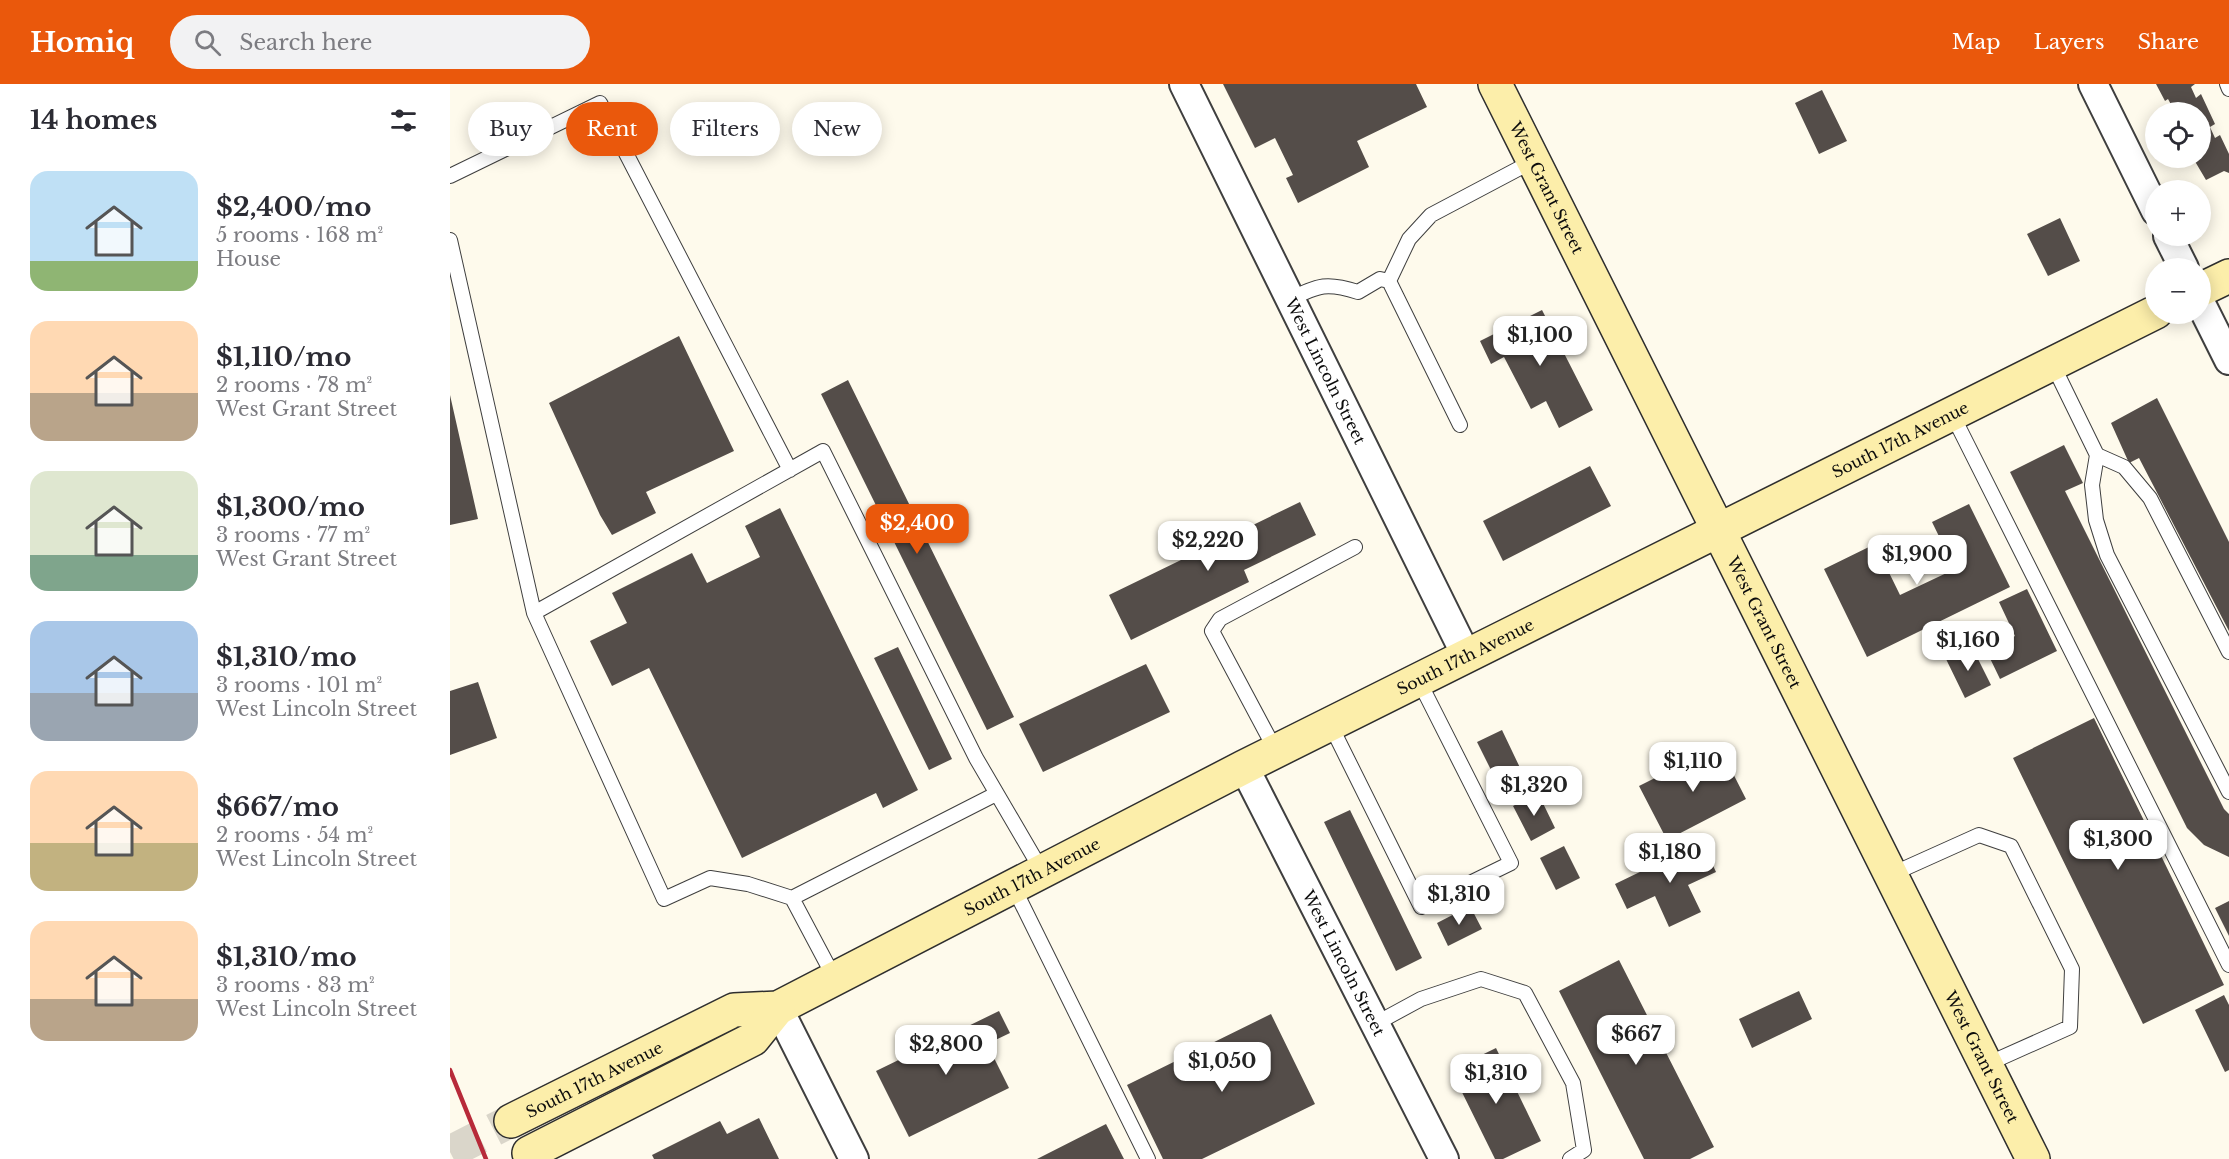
<!DOCTYPE html>
<html lang="en">
<head>
<meta charset="utf-8">
<style>
  body { margin:0; font-family:"Libre Baskerville",serif; background:#f2f2f3; color:#2b2b33; height:100vh; display:flex; flex-direction:column; font-size:22px; white-space:nowrap }
  * { box-sizing:border-box; margin:0 }
  p { font-size:20px; color:#7c7c81 }
  .icon { flex:none; width:33px; height:33px; fill:none; stroke:currentColor; stroke-width:2; stroke-linecap:round; stroke-linejoin:round }
  .map { position:relative; flex:1; overflow:hidden }
  .panel { display:flex; flex-direction:column; background:#fff; width:450px }
  .panel>* { flex:none }
  .guide { position:absolute; left:18px; top:18px; width:570px; height:54px; display:flex; gap:12px }
  .buttons { position:absolute; left:1695px; top:18px; display:grid; gap:12px }
  .buttons a { display:grid; place-items:center; width:66px; height:66px; border-radius:50%; background:#fff; box-shadow:0 3px 15px #0003; font-size:30px }
  .price { position:absolute; translate:-50% -51px; padding:0 14px; border-radius:12px; background:#fff; color:#222; font-size:20px; line-height:39px; filter:drop-shadow(0 2px 3px #0008) }
  .price::after { content:''; position:absolute; left:50%; top:36px; width:18px; height:14px; margin-left:-9px; background:inherit; clip-path:polygon(0 0,100% 0,50% 100%) }
  .price.current { background:#ea580c; color:#fff }
  ul { padding:0; list-style:none }
  li { display:flex; align-items:center; gap:18px; height:150px; padding:0 30px }
  li span { display:grid; place-items:center; flex:none; width:168px; height:120px; border-radius:18px; color:#555 }
  li>.icon { margin-inline-start:auto }
  span .icon { width:72px; height:72px; fill:#fffc; stroke-width:1 }
  li b { font-size:26px }
  h2 { display:flex; justify-content:space-between; align-items:center; height:72px; padding:0 30px; font-size:26px }
  .tag { padding:0 21px; border-radius:27px; background:#fff; box-shadow:0 3px 15px #0003; font-size:21px; line-height:54px }
  .tag.current { background:#ea580c; color:#fff }
  header { display:flex; align-items:center; gap:36px; box-sizing:border-box; height:84px; padding:0 30px; background:#ea580c; color:#fff }
  header strong { font-size:28px }
  nav { display:flex; gap:33px; margin-inline-start:auto; font-size:21px }
  .search { width:420px; height:54px; background:#f2f2f3; display:flex; align-items:center; gap:15px; box-sizing:border-box; padding:0 21px; border-radius:33px; color:#7c7c81; font-size:22px }
  main { display:flex; flex:1; min-height:0 }
  .map>svg:first-child { display:block }
</style>
</head>
<body>
<header>
<strong>Homiq</strong>
<div class="search"><svg class="icon" aria-label="search" viewBox="0 0 24 24"><circle cx="10" cy="10" r="6"/><path d="M15 15l6 6"/></svg>Search here</div>
<nav><a>Map</a><a>Layers</a><a>Share</a></nav>
</header>
<main>
<section class="panel">
<h2>14 homes<svg class="icon" aria-label="filters" viewBox="0 0 24 24"><path d="M4 7h16M4 17h16"/><circle cx="9" cy="7" r="2"/><circle cx="15" cy="17" r="2"/></svg></h2>
<ul>
<li><span style="background:linear-gradient(#bfe0f5 75%,#8fb573 0)"><svg class="icon" aria-label="home" viewBox="0 0 24 24"><path d="M3 11l9-7 9 7M6 9v11h12V9"/></svg></span><div><b>$2,400/mo</b><p>5 rooms · 168 m²</p><p>House</p></div></li>
<li><span style="background:linear-gradient(#ffd9b3 60%,#b9a48a 0)"><svg class="icon" aria-label="home" viewBox="0 0 24 24"><path d="M3 11l9-7 9 7M6 9v11h12V9"/></svg></span><div><b>$1,110/mo</b><p>2 rooms · 78 m²</p><p>West Grant Street</p></div></li>
<li><span style="background:linear-gradient(#dfe7d0 70%,#7fa58c 0)"><svg class="icon" aria-label="home" viewBox="0 0 24 24"><path d="M3 11l9-7 9 7M6 9v11h12V9"/></svg></span><div><b>$1,300/mo</b><p>3 rooms · 77 m²</p><p>West Grant Street</p></div></li>
<li><span style="background:linear-gradient(#a9c7e8 60%,#9aa5b1 0)"><svg class="icon" aria-label="home" viewBox="0 0 24 24"><path d="M3 11l9-7 9 7M6 9v11h12V9"/></svg></span><div><b>$1,310/mo</b><p>3 rooms · 101 m²</p><p>West Lincoln Street</p></div></li>
<li><span style="background:linear-gradient(#ffd9b3 60%,#c2b280 0)"><svg class="icon" aria-label="home" viewBox="0 0 24 24"><path d="M3 11l9-7 9 7M6 9v11h12V9"/></svg></span><div><b>$667/mo</b><p>2 rooms · 54 m²</p><p>West Lincoln Street</p></div></li>
<li><span style="background:linear-gradient(#ffd9b3 65%,#b9a48a 0)"><svg class="icon" aria-label="home" viewBox="0 0 24 24"><path d="M3 11l9-7 9 7M6 9v11h12V9"/></svg></span><div><b>$1,310/mo</b><p>3 rooms · 83 m²</p><p>West Lincoln Street</p></div></li>
</ul>
</section>
<div class="map">
<svg width="1779" height="1075" viewBox="0 0 1779 1075">
  <rect width="100%" height="100%" fill="#fefaec"/>
  <path fill="#544d49" d="M773,0H966L977,23L907,57L919,83L848,119L836,94L843,91L825,54L805,64Z
    M1706,0H1745L1741,3L1746,14L1751,10L1765,40L1760,43L1765,54L1770,51L1779,70V89L1774,87L1756,96L1743,74H1750V28H1720L1719,26L1723,24L1718,15L1715,17Z
    M1372,6L1397,57L1369,70L1345,19Z
    M1610,134L1630,177L1598,192L1577,150Z
    M1092,226L1143,326L1109,344L1096,317L1081,325L1054,273L1041,280L1030,257Z
    M229,252L284,367L196,408L206,429L162,451L150,431L99,319Z
    M398,296L564,633L537,646L371,310Z
    M0,311L28,435L0,441Z
    M1707,314L1779,458V547L1689,374L1679,379L1661,339Z
    M1614,361L1633,399L1615,407L1774,725L1779,730V773L1754,761L1737,744L1560,388Z
    M1140,382L1161,422L1053,477L1033,437Z
    M850,418L866,451L794,486L799,498L681,556L659,511Z
    M1519,420L1560,503L1417,573L1374,485L1425,460L1450,511L1505,485L1482,438Z
    M330,424L468,706L433,724L426,709L292,774L199,584L162,602L140,557L177,539L162,509L242,469L257,499L310,473L295,442Z
    M1577,505L1607,567L1550,595L1536,566L1565,552L1549,518Z
    M448,563L502,675L479,686L424,574Z
    M1522,563L1541,601L1515,614L1496,575Z
    M696,580L720,628L593,688L569,640Z
    M28,598L47,654L0,671V607Z
    M1644,634L1774,901L1693,940L1563,674Z
    M1052,646L1073,690L1049,702L1027,658Z
    M1269,662L1296,715L1217,756L1189,702Z
    M1088,709L1105,744L1081,757L1063,722Z
    M900,726L972,874L946,887L874,738Z
    M1252,758L1266,788L1238,801L1251,828L1219,843L1205,812L1177,825L1165,800Z
    M1114,762L1130,794L1106,806L1090,774Z
    M1779,817V852L1765,824Z
    M1020,822L1032,845L998,862L987,839Z
    M1169,876L1264,1063L1240,1075H1194L1109,907Z
    M1349,907L1362,935L1302,964L1289,935Z
    M1774,911L1779,921V986L1775,988L1745,926Z
    M549,927L560,949L537,960L559,1004L459,1053L426,987Z
    M821,930L865,1020L752,1075H713L677,1001Z
    M1046,964L1091,1057L1053,1075H1045L1001,986Z
    M309,1034L329,1075H204L202,1071L270,1037L277,1050Z
    M656,1040L674,1075H587Z"/>
  <g fill="none" stroke-linecap="round" stroke-linejoin="round">
    <path stroke="#dad6ca" stroke-width="33" stroke-dasharray="33 16" stroke-linecap="butt" d="M0,1068L61,1037"/>
    <g stroke="#3f3f3f" stroke-width="16">
      <path id="service" d="M1777,0L1779,5
        M0,92L150,19L340,386
        M0,156L84,529
        M939,197L959,155L981,131L1083,77
        M840,215C869,201 877,198 908,208L930,195L939,197L1010,341
        M1602,279L1647,371L1642,401L1646,436L1657,471L1779,708
        M1502,330L1779,881
        M1647,371L1674,383L1700,414L1779,568
        M880,640L971,823L1061,779L969,597
        M826,667L762,547L770,535L905,463
        M1440,791L1529,751L1561,762L1622,885L1620,943L1535,981
        M563,802L698,1075
        M342,814L546,710
        M385,895L342,814L298,800L260,794L214,815L84,529L373,367L526,674L592,787
        M925,940L971,915L1031,895L1075,909L1123,999L1134,1066L1120,1075"/>
    </g>
    <g stroke="#3f3f3f" stroke-width="32">
      <g id="minor">
        <path id="s1" d="M734,0L1017,573"/>
        <path d="M1643,0L1706,127"/>
        <path d="M1718,152L1734,184"/>
        <path d="M1750,218L1779,276"/>
        <path id="s2" d="M794,683L994,1075"/>
        <path d="M328,924L404,1075"/>
      </g>
    </g>
    <g stroke="#2e2e2e" stroke-width="36">
      <g id="secondary">
        <path id="s3" d="M1045,0L1583,1075"/>
        <path d="M1750,206L1779,192"/>
        <path id="s4" d="M61,1037L284,926L328,924L794,683L1706,228"/>
        <path d="M79,1069L303,955L328,924"/>
      </g>
    </g>
    <use href="#service" stroke="#fff" stroke-width="14"/>
    <use href="#minor" stroke="#fff" stroke-width="28"/>
    <use href="#secondary" stroke="#fceeaa" stroke-width="33"/>
    <path stroke="#b72a39" stroke-width="4.5" d="M0,986L36,1075"/>
  </g>
  <g text-anchor="middle" dominant-baseline="central" stroke-width="6" stroke-linejoin="round" paint-order="stroke">
    <g font-size="16" fill="#0c0c0c" stroke="#fff">
      <text stroke="none"><textPath href="#s3" startOffset="116">West Grant Street</textPath></text>
      <text stroke="none"><textPath href="#s1" startOffset="320">West Lincoln Street</textPath></text>
      <text stroke="none"><textPath href="#s4" startOffset="1551">South 17th Avenue</textPath></text>
      <text stroke="none"><textPath href="#s3" startOffset="602">West Grant Street</textPath></text>
      <text stroke="none"><textPath href="#s4" startOffset="1065">South 17th Avenue</textPath></text>
      <text stroke="none"><textPath href="#s4" startOffset="579">South 17th Avenue</textPath></text>
      <text stroke="none"><textPath href="#s2" startOffset="220">West Lincoln Street</textPath></text>
      <text stroke="none"><textPath href="#s3" startOffset="1088">West Grant Street</textPath></text>
      <text stroke="none"><textPath href="#s4" startOffset="93">South 17th Avenue</textPath></text>
    </g>
  </g>
</svg>
<div class="buttons">
<a><svg class="icon" aria-label="locate" viewBox="0 0 24 24"><circle cx="12" cy="12" r="6"/><path d="M12 2v4M12 18v4M2 12h4M18 12h4"/></svg></a>
<a>+</a>
<a>−</a>
</div>
<b class="price" style="left:1090px;top:283px">$1,100</b>
<b class="price current" style="left:467px;top:471px">$2,400</b>
<b class="price" style="left:758px;top:488px">$2,220</b>
<b class="price" style="left:1467px;top:502px">$1,900</b>
<b class="price" style="left:1518px;top:588px">$1,160</b>
<b class="price" style="left:1243px;top:709px">$1,110</b>
<b class="price" style="left:1084px;top:733px">$1,320</b>
<b class="price" style="left:1668px;top:787px">$1,300</b>
<b class="price" style="left:1220px;top:800px">$1,180</b>
<b class="price" style="left:1009px;top:842px">$1,310</b>
<b class="price" style="left:1186px;top:982px">$667</b>
<b class="price" style="left:496px;top:992px">$2,800</b>
<b class="price" style="left:772px;top:1009px">$1,050</b>
<b class="price" style="left:1046px;top:1021px">$1,310</b>
<div class="guide">
<a class="tag">Buy</a>
<a class="tag current">Rent</a>
<a class="tag">Filters</a>
<a class="tag">New</a>
</div>
</div>
</main>
</body>
</html>
